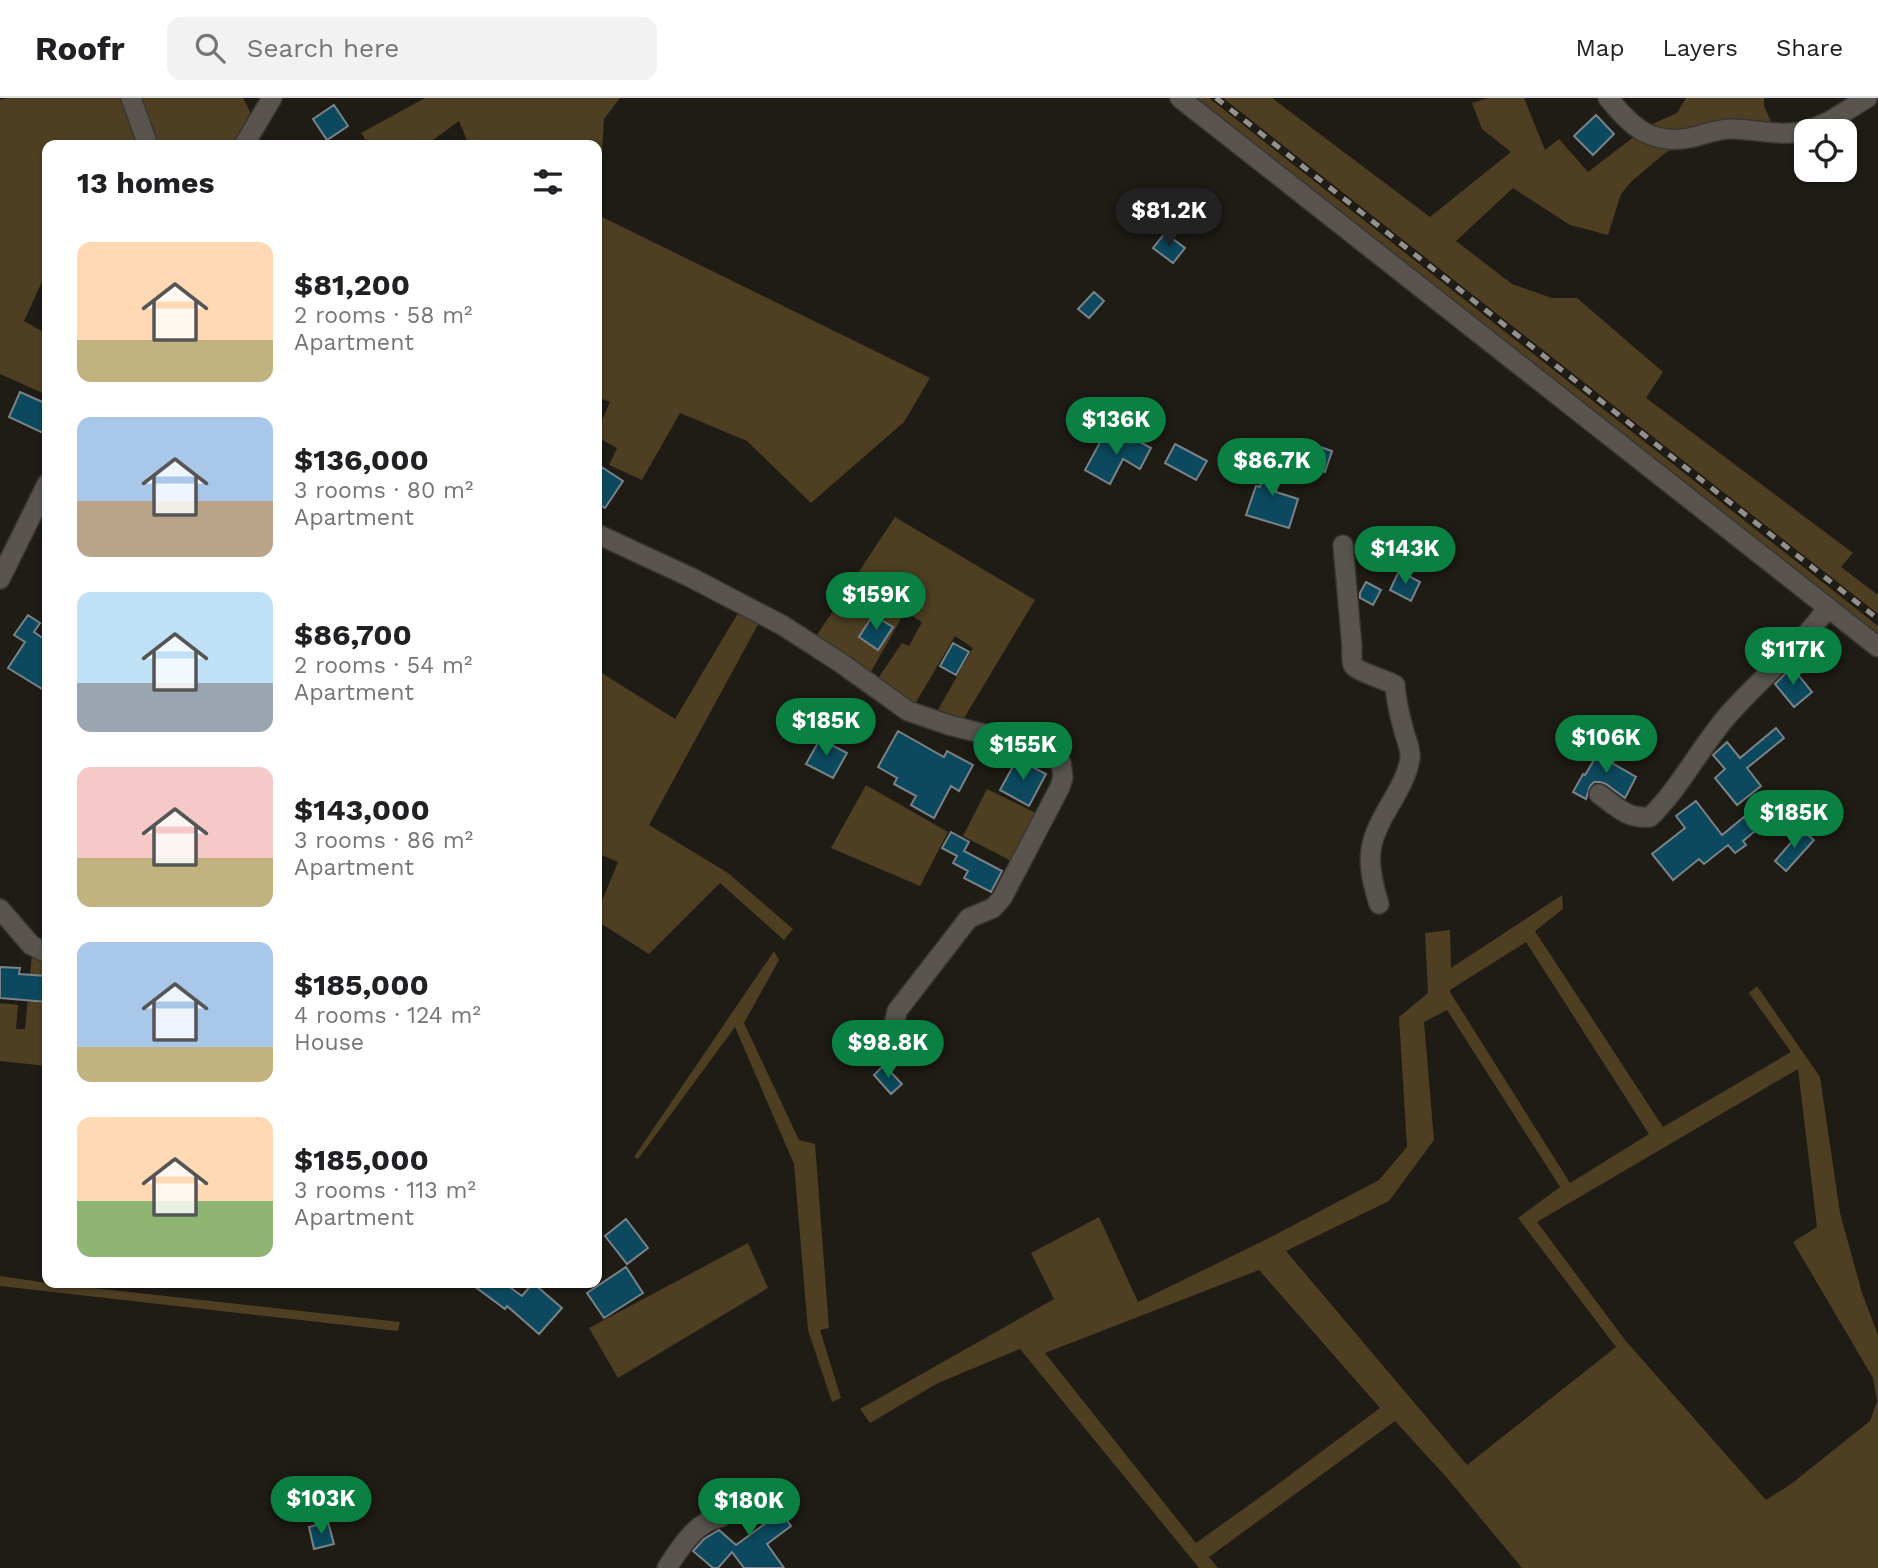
<!DOCTYPE html>
<html lang="en">
<head>
<meta charset="utf-8">
<style>
  body { margin:0; font-family:"Work Sans",sans-serif; background:#f2f2f2; color:#202124; height:100vh; display:flex; flex-direction:column; font-size:26px; white-space:nowrap }
  * { box-sizing:border-box; margin:0 }
  p { font-size:23px; color:#757577 }
  .icon { flex:none; width:38px; height:38px; fill:none; stroke:currentColor; stroke-width:2; stroke-linecap:round; stroke-linejoin:round }
  .map { position:relative; flex:1; overflow:hidden }
  .details { position:absolute; left:42px; top:42px; width:560px; height:1148px; display:flex; flex-direction:column; background:#fff; border-radius:14px; box-shadow:0 2px 5px #0004 }
  .details>* { flex:none }
  .tools { position:absolute; left:1794px; top:21px; display:grid; gap:14px }
  .tools a { display:grid; place-items:center; width:63px; height:63px; border-radius:14px; background:#fff; box-shadow:0 2px 5px #0004; font-size:35px }
  .price { position:absolute; translate:-50% -60px; padding:0 16px; border-radius:24px; background:#0b8043; color:#fff; font-size:23px; line-height:46px; filter:drop-shadow(0 2px 4px #0008) }
  .price::after { content:''; position:absolute; left:50%; top:42px; width:21px; height:16px; margin-left:-10px; background:inherit; clip-path:polygon(0 0,100% 0,50% 100%) }
  .price.on { background:#222; color:#fff }
  ul { padding:0; list-style:none }
  li { display:flex; align-items:center; gap:21px; height:175px; padding:0 35px }
  li span { display:grid; place-items:center; flex:none; width:196px; height:140px; border-radius:14px; color:#555 }
  li>.icon { margin-inline-start:auto }
  span .icon { width:84px; height:84px; fill:#fffc; stroke-width:1 }
  li b { font-size:30px }
  h2 { display:flex; justify-content:space-between; align-items:center; height:84px; padding:0 35px; font-size:30px }
  header { display:flex; align-items:center; gap:42px; box-sizing:border-box; height:98px; padding:0 35px; background:#fff; border-bottom:2px solid #e0e0e0 }
  header strong { font-size:33px }
  nav { display:flex; gap:38px; margin-inline-start:auto; font-size:24px }
  .search { width:490px; height:63px; background:#f2f2f2; display:flex; align-items:center; gap:18px; box-sizing:border-box; padding:0 24px; border-radius:14px; color:#757577; font-size:26px }
  .map>svg:first-child { display:block }
</style>
</head>
<body>
<header>
<strong>Roofr</strong>
<div class="search"><svg class="icon" aria-label="search" viewBox="0 0 24 24"><circle cx="10" cy="10" r="6"/><path d="M15 15l6 6"/></svg>Search here</div>
<nav><a>Map</a><a>Layers</a><a>Share</a></nav>
</header>
<div class="map">
<svg width="1878" height="1470" viewBox="0 0 1878 1470">
  <rect width="100%" height="100%" fill="#1f1b15"/>
  <path fill="#4e3f23" fill-rule="evenodd" d="M8,0H243L255,23L240,47H47V173L24,223L47,236V297L0,276V2Z
    M425,0H620L604,21L598,117L930,280L904,324L811,405L747,343L680,315L642,382L609,367L617,350L597,339V334L610,304L597,299V47H469L459,23L426,47H366L369,46L361,35Z
    M1191,0H1209L1878,528V542Z
    M1223,0H1272L1430,119L1511,54L1482,31L1472,5L1488,0H1524L1545,52L1559,41L1588,74L1648,28L1677,15L1686,0H1764V8L1773,28L1678,47L1664,56L1632,83L1621,96L1608,137L1570,127L1513,90L1456,143L1512,186L1552,200H1577L1663,274L1646,300L1853,455L1841,469L1878,497V516Z
    M895,419L1035,502L960,627L934,619L973,550L955,538L915,606L877,582L902,545L909,548L922,524L905,514L869,577L813,543Z
    M741,510L761,521L649,727L728,775L793,831L784,842L720,785L649,856L597,823V815L618,764L597,755V572L675,621Z
    M866,687L948,734L920,788L831,750Z
    M987,691L1048,721L1025,770L963,738Z
    M1562,797L1563,811L1535,833L1663,1029L1791,954L1749,895L1757,888L1820,979L1840,1115L1862,1195L1878,1237V1470H1522L1448,1381L1395,1323L1209,1459L1218,1470H1199L1020,1251L938,1285L870,1325L860,1311L1054,1201L1031,1155L1099,1119L1138,1204L1267,1141L1379,1082L1407,1049L1399,919L1428,895L1425,835L1450,832L1451,870ZM1526,844L1649,1036L1570,1085L1450,894V892ZM1447,912L1560,1089L1518,1120L1616,1249L1467,1367L1286,1153L1389,1103L1434,1042L1424,924ZM1798,971L1817,1129L1793,1144L1873,1280L1877,1303L1870,1323L1791,1386L1766,1402L1625,1242L1537,1124ZM1259,1172L1380,1310L1274,1389L1196,1445L1045,1255Z
    M774,853L779,862L744,925L799,1042L815,1046L829,1230L820,1232L841,1300L832,1304L808,1232L794,1066L735,929L638,1061L634,1059Z
    M32,855L47,861V968L0,963V905L18,907L16,931H25Z
    M748,1145L768,1190L618,1280L589,1230Z
    M0,1178L47,1185L400,1224L398,1233L0,1188Z"/>
  <path fill="#0c495e" stroke="#798287" stroke-width="2" d="M334,7L348,28L327,42L313,21Z
    M1596,17L1614,36L1593,57L1574,38Z
    M1165,135L1185,150L1173,165L1153,150Z
    M1094,194L1104,203L1089,220L1078,211Z
    M20,294L47,306V324L43,335L9,319Z
    M1125,336L1151,350L1140,371L1123,361L1110,386L1085,372L1104,337L1119,345Z
    M1301,342L1332,353L1325,374L1293,362Z
    M1175,346L1207,363L1196,382L1165,365Z
    M1268,359L1284,363L1276,394L1298,401L1289,430L1246,417L1256,388L1260,389Z
    M597,366L623,383L605,410L597,405Z
    M1399,473L1420,484L1411,503L1390,492Z
    M1366,484L1381,492L1373,507L1360,500V495Z
    M28,517L40,525L34,534L47,543V594L8,570L25,544L14,537Z
    M873,517L893,529L878,552L859,539Z
    M953,545L969,554L956,577L940,568Z
    M1792,569L1812,594L1794,609L1775,586Z
    M1776,630L1784,640L1747,670L1761,688L1737,707L1715,680L1725,671L1713,657L1727,644L1740,660Z
    M898,633L944,659L947,653L973,667L959,693L951,688L934,720L911,707L916,698L894,686L897,680L878,669Z
    M820,641L847,655L833,680L806,666Z
    M1603,647L1618,656L1612,665L1636,679L1625,700L1606,686L1600,684H1594L1590,688L1586,701L1573,694L1583,676L1585,677Z
    M1017,661L1046,676L1029,708L1000,692Z
    M1696,703L1722,737L1744,719L1755,733L1743,743L1746,747L1735,755L1728,747L1704,766L1699,761L1673,782L1652,756L1685,730L1676,718Z
    M1802,732L1814,742L1786,773L1775,763Z
    M951,734L969,744L964,753L1002,773L991,794L964,780L968,773L953,765L957,758L942,750Z
    M0,869L20,870L19,876L47,878V904L0,900Z
    M884,967L902,986L891,996L874,977Z
    M626,1121L648,1150L627,1166L605,1138Z
    M626,1169L643,1195L604,1220L587,1195Z
    M470,1185H504L522,1198L533,1185L562,1210L539,1236L507,1208L505,1211Z
    M761,1387L791,1428L767,1446L784,1470H744L732,1454L718,1470H713L693,1453L704,1441L717,1433L719,1432L736,1447L766,1425L746,1398Z
    M328,1424L334,1446L314,1451L309,1429Z"/>
  <g fill="none" stroke-linecap="round" stroke-linejoin="round">
    <g stroke="#383532" stroke-width="22">
      <path id="minor" d="M131,0L148,47
        M1180,0L1878,549
        M1608,0C1631,28 1650,47 1689,40C1703,37 1717,31 1731,31C1756,31 1781,39 1806,33
        M1807,33L1830,23L1867,0
        M244,47L272,0
        M597,436L690,479L782,527L841,565L908,613L949,627L1026,647L1043,653L1061,665L1063,679L1060,689L1002,800L993,810L969,820L897,913L893,931
        M1343,447L1352,549C1352,554 1351,562 1353,567C1356,573 1386,582 1395,587C1396,602 1399,615 1403,629C1405,640 1411,649 1410,660C1408,675 1401,687 1394,700C1368,743 1364,758 1379,806
        M0,481L47,386
        M1599,696C1617,709 1627,721 1650,719C1681,689 1700,649 1729,616C1761,580 1800,549 1828,509
        M0,811L31,847L47,855
        M667,1470C680,1450 696,1423 721,1419"/>
    </g>
    <use href="#minor" stroke="#59554e" stroke-width="19"/>
    <path stroke="#94918c" stroke-width="5" stroke-dasharray="9 9" stroke-linecap="butt" d="M1216,0L1878,521"/>
  </g>
</svg>
<div class="tools">
<a><svg class="icon" aria-label="locate" viewBox="0 0 24 24"><circle cx="12" cy="12" r="6"/><path d="M12 2v4M12 18v4M2 12h4M18 12h4"/></svg></a>
</div>
<b class="price on" style="left:1169px;top:150px">$81.2K</b>
<b class="price" style="left:1116px;top:359px">$136K</b>
<b class="price" style="left:1272px;top:400px">$86.7K</b>
<b class="price" style="left:1405px;top:488px">$143K</b>
<b class="price" style="left:876px;top:534px">$159K</b>
<b class="price" style="left:1793px;top:589px">$117K</b>
<b class="price" style="left:826px;top:660px">$185K</b>
<b class="price" style="left:1606px;top:677px">$106K</b>
<b class="price" style="left:1023px;top:684px">$155K</b>
<b class="price" style="left:1794px;top:752px">$185K</b>
<b class="price" style="left:888px;top:982px">$98.8K</b>
<b class="price" style="left:321px;top:1438px">$103K</b>
<b class="price" style="left:749px;top:1440px">$180K</b>
<section class="details">
<h2>13 homes<svg class="icon" aria-label="filters" viewBox="0 0 24 24"><path d="M4 7h16M4 17h16"/><circle cx="9" cy="7" r="2"/><circle cx="15" cy="17" r="2"/></svg></h2>
<ul>
<li><span style="background:linear-gradient(#ffd9b3 70%,#c2b280 0)"><svg class="icon" aria-label="home" viewBox="0 0 24 24"><path d="M3 11l9-7 9 7M6 9v11h12V9"/></svg></span><div><b>$81,200</b><p>2 rooms · 58 m²</p><p>Apartment</p></div></li>
<li><span style="background:linear-gradient(#a9c7e8 60%,#b9a48a 0)"><svg class="icon" aria-label="home" viewBox="0 0 24 24"><path d="M3 11l9-7 9 7M6 9v11h12V9"/></svg></span><div><b>$136,000</b><p>3 rooms · 80 m²</p><p>Apartment</p></div></li>
<li><span style="background:linear-gradient(#bfe0f5 65%,#9aa5b1 0)"><svg class="icon" aria-label="home" viewBox="0 0 24 24"><path d="M3 11l9-7 9 7M6 9v11h12V9"/></svg></span><div><b>$86,700</b><p>2 rooms · 54 m²</p><p>Apartment</p></div></li>
<li><span style="background:linear-gradient(#f6c9c9 65%,#c2b280 0)"><svg class="icon" aria-label="home" viewBox="0 0 24 24"><path d="M3 11l9-7 9 7M6 9v11h12V9"/></svg></span><div><b>$143,000</b><p>3 rooms · 86 m²</p><p>Apartment</p></div></li>
<li><span style="background:linear-gradient(#a9c7e8 75%,#c2b280 0)"><svg class="icon" aria-label="home" viewBox="0 0 24 24"><path d="M3 11l9-7 9 7M6 9v11h12V9"/></svg></span><div><b>$185,000</b><p>4 rooms · 124 m²</p><p>House</p></div></li>
<li><span style="background:linear-gradient(#ffd9b3 60%,#8fb573 0)"><svg class="icon" aria-label="home" viewBox="0 0 24 24"><path d="M3 11l9-7 9 7M6 9v11h12V9"/></svg></span><div><b>$185,000</b><p>3 rooms · 113 m²</p><p>Apartment</p></div></li>
</ul>
</section>
</div>
</body>
</html>
